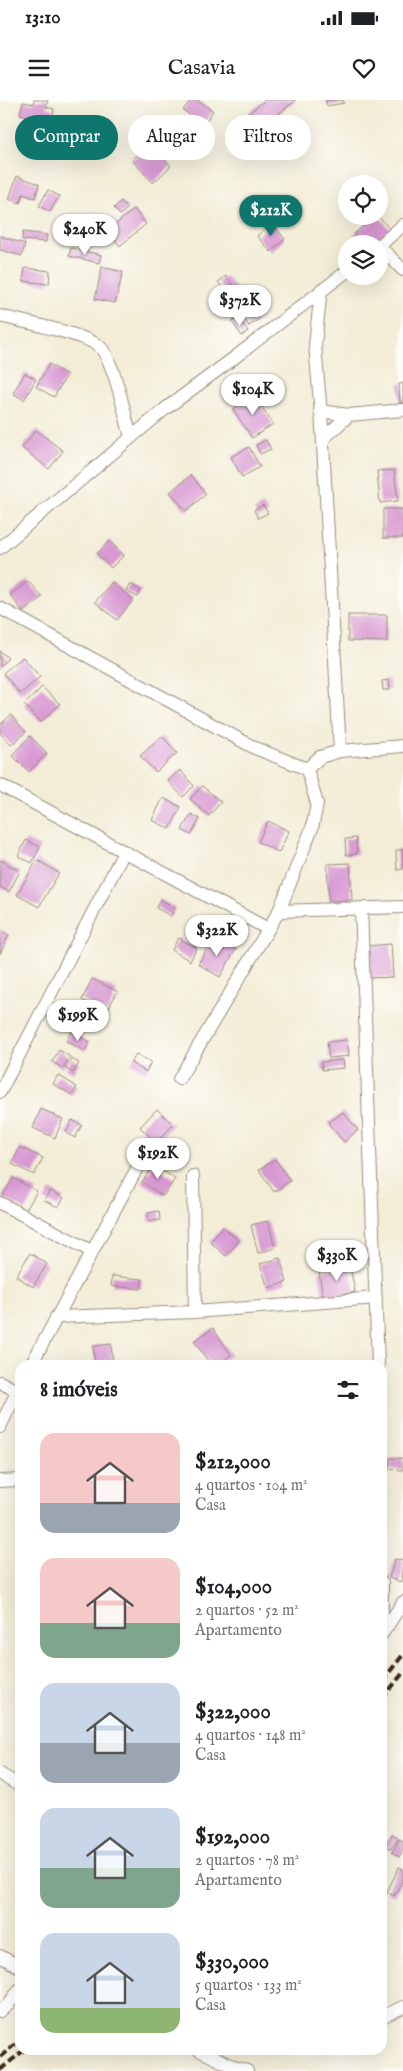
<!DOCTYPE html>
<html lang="pt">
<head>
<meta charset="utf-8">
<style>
  body { margin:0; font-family:"IM FELL English",serif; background:#f2f2f2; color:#202124; height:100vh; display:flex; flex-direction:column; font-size:19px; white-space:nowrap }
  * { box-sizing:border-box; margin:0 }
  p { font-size:16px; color:#757577 }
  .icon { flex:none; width:28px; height:28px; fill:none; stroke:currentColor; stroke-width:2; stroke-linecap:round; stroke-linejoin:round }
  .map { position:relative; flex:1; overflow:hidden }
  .panel { position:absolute; left:15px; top:1260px; width:372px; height:695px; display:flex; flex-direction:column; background:#fff; border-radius:15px; box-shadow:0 5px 20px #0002 }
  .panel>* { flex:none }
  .top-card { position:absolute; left:15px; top:15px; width:374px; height:45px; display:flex; gap:10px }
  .tools { position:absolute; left:338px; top:75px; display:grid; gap:10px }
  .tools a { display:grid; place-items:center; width:50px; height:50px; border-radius:50%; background:#fff; box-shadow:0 5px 20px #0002; font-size:25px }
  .price { position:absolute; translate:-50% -42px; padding:0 11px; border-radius:18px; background:#fff; color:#222; font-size:16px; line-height:32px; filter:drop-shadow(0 1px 2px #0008) }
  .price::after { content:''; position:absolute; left:50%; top:30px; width:15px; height:11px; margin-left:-8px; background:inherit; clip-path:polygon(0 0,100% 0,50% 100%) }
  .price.active { background:#0f766e; color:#fff }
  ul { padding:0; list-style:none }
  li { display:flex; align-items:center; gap:15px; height:125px; padding:0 25px }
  li span { display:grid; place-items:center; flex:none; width:140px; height:100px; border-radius:15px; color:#555 }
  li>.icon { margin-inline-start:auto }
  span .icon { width:60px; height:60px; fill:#fffc; stroke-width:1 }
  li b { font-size:21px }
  h2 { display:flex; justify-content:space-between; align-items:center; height:60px; padding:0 25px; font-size:21px }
  .tag { padding:0 18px; border-radius:22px; background:#fff; box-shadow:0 5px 20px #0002; font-size:18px; line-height:45px }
  .tag.active { background:#0f766e; color:#fff }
  .status { display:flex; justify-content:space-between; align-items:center; height:35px; padding:0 25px; background:#fff; direction:ltr }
  .status svg { height:14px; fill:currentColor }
  header { display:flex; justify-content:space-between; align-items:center; height:65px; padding:0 25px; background:#fff; font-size:22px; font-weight:600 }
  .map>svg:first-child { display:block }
</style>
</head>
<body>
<div class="status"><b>13:10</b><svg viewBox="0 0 49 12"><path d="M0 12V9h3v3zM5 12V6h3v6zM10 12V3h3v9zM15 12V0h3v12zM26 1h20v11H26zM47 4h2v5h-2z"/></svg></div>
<header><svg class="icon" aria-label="menu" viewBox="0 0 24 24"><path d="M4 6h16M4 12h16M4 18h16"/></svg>Casavia<svg class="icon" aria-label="heart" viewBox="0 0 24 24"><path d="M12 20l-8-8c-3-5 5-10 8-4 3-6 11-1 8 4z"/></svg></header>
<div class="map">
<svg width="403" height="1971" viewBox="0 0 403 1971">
  <rect width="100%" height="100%" fill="#fdfcf7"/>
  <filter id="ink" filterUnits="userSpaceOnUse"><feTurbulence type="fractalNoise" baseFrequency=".02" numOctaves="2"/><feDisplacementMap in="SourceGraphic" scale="10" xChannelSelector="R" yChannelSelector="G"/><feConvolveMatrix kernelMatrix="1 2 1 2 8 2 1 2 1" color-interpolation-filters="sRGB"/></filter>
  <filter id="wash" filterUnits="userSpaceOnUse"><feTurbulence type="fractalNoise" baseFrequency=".0096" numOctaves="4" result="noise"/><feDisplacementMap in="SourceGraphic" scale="20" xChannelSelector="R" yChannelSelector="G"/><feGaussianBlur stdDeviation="1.12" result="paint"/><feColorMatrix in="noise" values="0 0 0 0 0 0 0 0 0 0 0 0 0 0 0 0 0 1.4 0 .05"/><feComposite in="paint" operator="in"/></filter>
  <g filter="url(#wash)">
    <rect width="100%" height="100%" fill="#f3edd7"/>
    <g id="blocks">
      <path fill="#d899d3" d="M34,0H48L46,7L54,9L52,21L20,14L23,2L33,4Z
        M191,0H197L213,11L203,25L183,10Z
        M265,0H296L240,45L228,29Z
        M326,0H343L344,3L327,6Z
        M90,23L109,34L103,45L83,34Z
        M185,42L193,48L186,58L177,51Z
        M150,43L171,66L153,83L132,60Z
        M17,76L39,84L35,98L23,94L20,103L9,99Z
        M48,90L59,96L50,112L39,106Z
        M121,101L128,108L120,115L114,108Z
        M134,109L146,124L120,146L108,131Z
        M375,116H378L391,130L375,144H362L354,134Z
        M272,123L285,139L271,152L257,136Z
        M23,132L47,135L46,142L22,140Z
        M0,136L25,144L22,156L0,150Z
        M71,148L101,155L99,163L69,156Z
        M102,167L123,172L115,203L95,199Z
        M25,168L50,171L49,184L23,181Z
        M226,176L239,192L231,198L218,182Z
        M251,208L259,219L249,226L241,215Z
        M238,218L248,231L242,236L232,222Z
        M49,264L67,275L54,297L36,287Z
        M25,273L36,279L24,300L13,293Z
        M403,283V302L400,303L399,284Z
        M254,295L273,324L252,338L233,309Z
        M36,330L63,351L49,369L22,348Z
        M266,340L271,349L260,354L256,345Z
        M249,347L260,367L242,377L231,357Z
        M394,370L398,401L380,403L377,371Z
        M191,375L206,394L186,411L170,392Z
        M263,405L268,413L258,418L254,410Z
        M383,409H403V438H383Z
        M109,441L124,455L111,468L97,454Z
        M28,481L42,497L23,512L10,495Z
        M112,482L133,500L117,520L95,502Z
        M130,484L141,490L138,497L126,491Z
        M348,515H387V542L348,541Z
        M0,551L8,558L0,567Z
        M23,557L40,577L20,594L3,573Z
        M389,580L390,590H383L382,581Z
        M42,587L60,604L41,622L24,605Z
        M11,615L26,632L11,645L0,633V625Z
        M30,636L47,653L29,672L12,655Z
        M162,636L177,653L156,672L140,656Z
        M180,670L194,686L183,697L168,681Z
        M202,686L221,702L209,716L190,699Z
        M163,698L181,707L170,729L152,720Z
        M191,714L200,719L191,735L182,730Z
        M268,721L289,731L279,752L258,742Z
        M356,738L357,754L346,755L345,739Z
        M26,740L40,747L32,763L18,756Z
        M396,750H403V769L397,770Z
        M0,760L20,771L9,792L0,787Z
        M37,760L59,773L39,807L17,795Z
        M350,763L352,800L329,801L327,764Z
        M160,799L175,808L171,816L156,808Z
        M0,830L9,835L0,854Z
        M215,836L236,849L220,877L198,864Z
        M178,838L197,848L190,861L172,850Z
        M391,844L393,877L369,878L366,846Z
        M92,879L117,891L107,912L82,900Z
        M71,932L90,942L85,951L66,941Z
        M347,940L349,956L329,958L327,942Z
        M59,950L70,957L63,968L52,962Z
        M136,954L151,962L146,972L131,963Z
        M72,959L79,963L73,973L66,969Z
        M343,960L344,968L322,970L321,962Z
        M58,975L77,987L72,995L53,984Z
        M41,1009L63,1019L55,1038L33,1028Z
        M157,1009L173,1025L156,1043L140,1027Z
        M343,1012L358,1030L344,1042L328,1023Z
        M72,1020L82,1025L75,1038L66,1033Z
        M20,1047L43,1058L34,1075L12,1064Z
        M275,1059L290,1081L274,1092L259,1070Z
        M154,1065L175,1079L163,1096L142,1082Z
        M13,1078L37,1091L26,1110L2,1097Z
        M50,1090L64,1098L58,1107L44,1100Z
        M159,1111L160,1120L149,1122L148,1113Z
        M268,1121L275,1148L258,1153L251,1125Z
        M223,1127L239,1141L226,1156L210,1142Z
        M30,1153L47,1164L33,1187L16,1176Z
        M280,1158L287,1182L268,1188L260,1164Z
        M350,1166L355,1192L323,1198L319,1172Z
        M112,1176L142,1179L141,1189L111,1186Z
        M213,1228L231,1255L217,1265H211L194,1241Z
        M111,1244L113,1264L95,1265L93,1246Z
        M390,1358H403V1370L389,1369Z
        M395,1459L403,1461L401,1482L389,1478Z
        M392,1734L398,1738L391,1749L385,1746Z
        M399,1739L403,1741V1750L399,1757L392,1752Z
        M399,1767L403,1769V1779L394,1796L387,1792Z"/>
    </g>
  </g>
  <g filter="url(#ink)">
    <use href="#blocks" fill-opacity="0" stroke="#978c7a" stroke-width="1"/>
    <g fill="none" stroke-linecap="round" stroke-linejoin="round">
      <g stroke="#978c7a" stroke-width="14">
        <path id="street" d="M379,146L403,170
          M379,146L403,125
          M0,216C19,221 93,235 102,249C116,269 124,312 131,337
          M320,311L349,315L403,310
          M323,339L349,315
          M0,448L165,309L230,261L346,172
          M0,508L255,648L307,669
          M340,651L403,646
          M307,669L320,657L340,651L322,326L315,245L321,190
          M0,685L268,829
          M361,808L378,1265
          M279,811L403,807
          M179,979L279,811L312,728L317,704L307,669
          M0,992L124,752
          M193,1076L195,1212
          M0,1103L91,1151
          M56,1217L195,1212L376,1198
          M31,1265L149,1046
          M0,1282L17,1291
          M0,1327L20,1286
          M0,1381L20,1380
          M382,1482V1513
          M382,1534L403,1502
          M0,1674L20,1686
          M0,1856L20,1867
          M0,1911L8,1905L20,1889
          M382,1917L403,1907
          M199,1950L234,1967L247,1971"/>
      </g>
      <use href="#street" stroke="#fff" stroke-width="12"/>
      <path stroke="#3b2a1e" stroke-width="4" stroke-dasharray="8 4" stroke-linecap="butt" d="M382,1581L403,1555
        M382,1599L403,1573
        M0,1957L20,1940
        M0,1970L24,1950"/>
    </g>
  </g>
</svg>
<div class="tools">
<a><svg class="icon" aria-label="locate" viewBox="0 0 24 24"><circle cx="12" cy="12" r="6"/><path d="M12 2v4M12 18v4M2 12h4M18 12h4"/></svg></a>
<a><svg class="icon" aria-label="layers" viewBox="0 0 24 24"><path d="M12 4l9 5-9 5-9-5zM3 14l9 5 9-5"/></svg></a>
</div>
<b class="price active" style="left:271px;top:137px">$212K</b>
<b class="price" style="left:85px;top:156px">$240K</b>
<b class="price" style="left:240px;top:227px">$372K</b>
<b class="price" style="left:253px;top:316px">$104K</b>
<b class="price" style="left:217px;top:857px">$322K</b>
<b class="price" style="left:78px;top:942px">$199K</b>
<b class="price" style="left:158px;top:1080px">$192K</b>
<b class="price" style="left:337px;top:1182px">$330K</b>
<div class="top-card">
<a class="tag active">Comprar</a>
<a class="tag">Alugar</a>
<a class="tag">Filtros</a>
</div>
<section class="panel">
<h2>8 imóveis<svg class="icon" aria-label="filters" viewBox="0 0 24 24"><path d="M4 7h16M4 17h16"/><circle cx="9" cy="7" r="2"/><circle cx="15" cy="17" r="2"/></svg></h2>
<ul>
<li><span style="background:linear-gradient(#f6c9c9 70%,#9aa5b1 0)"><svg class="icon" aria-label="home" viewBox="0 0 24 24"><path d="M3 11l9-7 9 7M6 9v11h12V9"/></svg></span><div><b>$212,000</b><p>4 quartos · 104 m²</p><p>Casa</p></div></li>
<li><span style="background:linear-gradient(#f6c9c9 65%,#7fa58c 0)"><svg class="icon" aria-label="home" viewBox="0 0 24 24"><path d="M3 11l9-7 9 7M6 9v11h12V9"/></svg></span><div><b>$104,000</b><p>2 quartos · 52 m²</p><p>Apartamento</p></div></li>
<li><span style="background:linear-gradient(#c9d6e8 60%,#9aa5b1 0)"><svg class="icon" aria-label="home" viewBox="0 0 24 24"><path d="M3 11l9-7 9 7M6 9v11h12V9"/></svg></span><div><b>$322,000</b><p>4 quartos · 148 m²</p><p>Casa</p></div></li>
<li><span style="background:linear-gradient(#c9d6e8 60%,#7fa58c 0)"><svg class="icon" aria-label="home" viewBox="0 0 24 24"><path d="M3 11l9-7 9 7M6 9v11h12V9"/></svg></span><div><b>$192,000</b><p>2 quartos · 78 m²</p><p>Apartamento</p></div></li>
<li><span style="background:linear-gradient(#c9d6e8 75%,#8fb573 0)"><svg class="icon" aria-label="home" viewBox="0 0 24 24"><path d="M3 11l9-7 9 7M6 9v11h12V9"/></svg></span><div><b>$330,000</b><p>5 quartos · 133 m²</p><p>Casa</p></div></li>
</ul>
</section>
</div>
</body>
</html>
